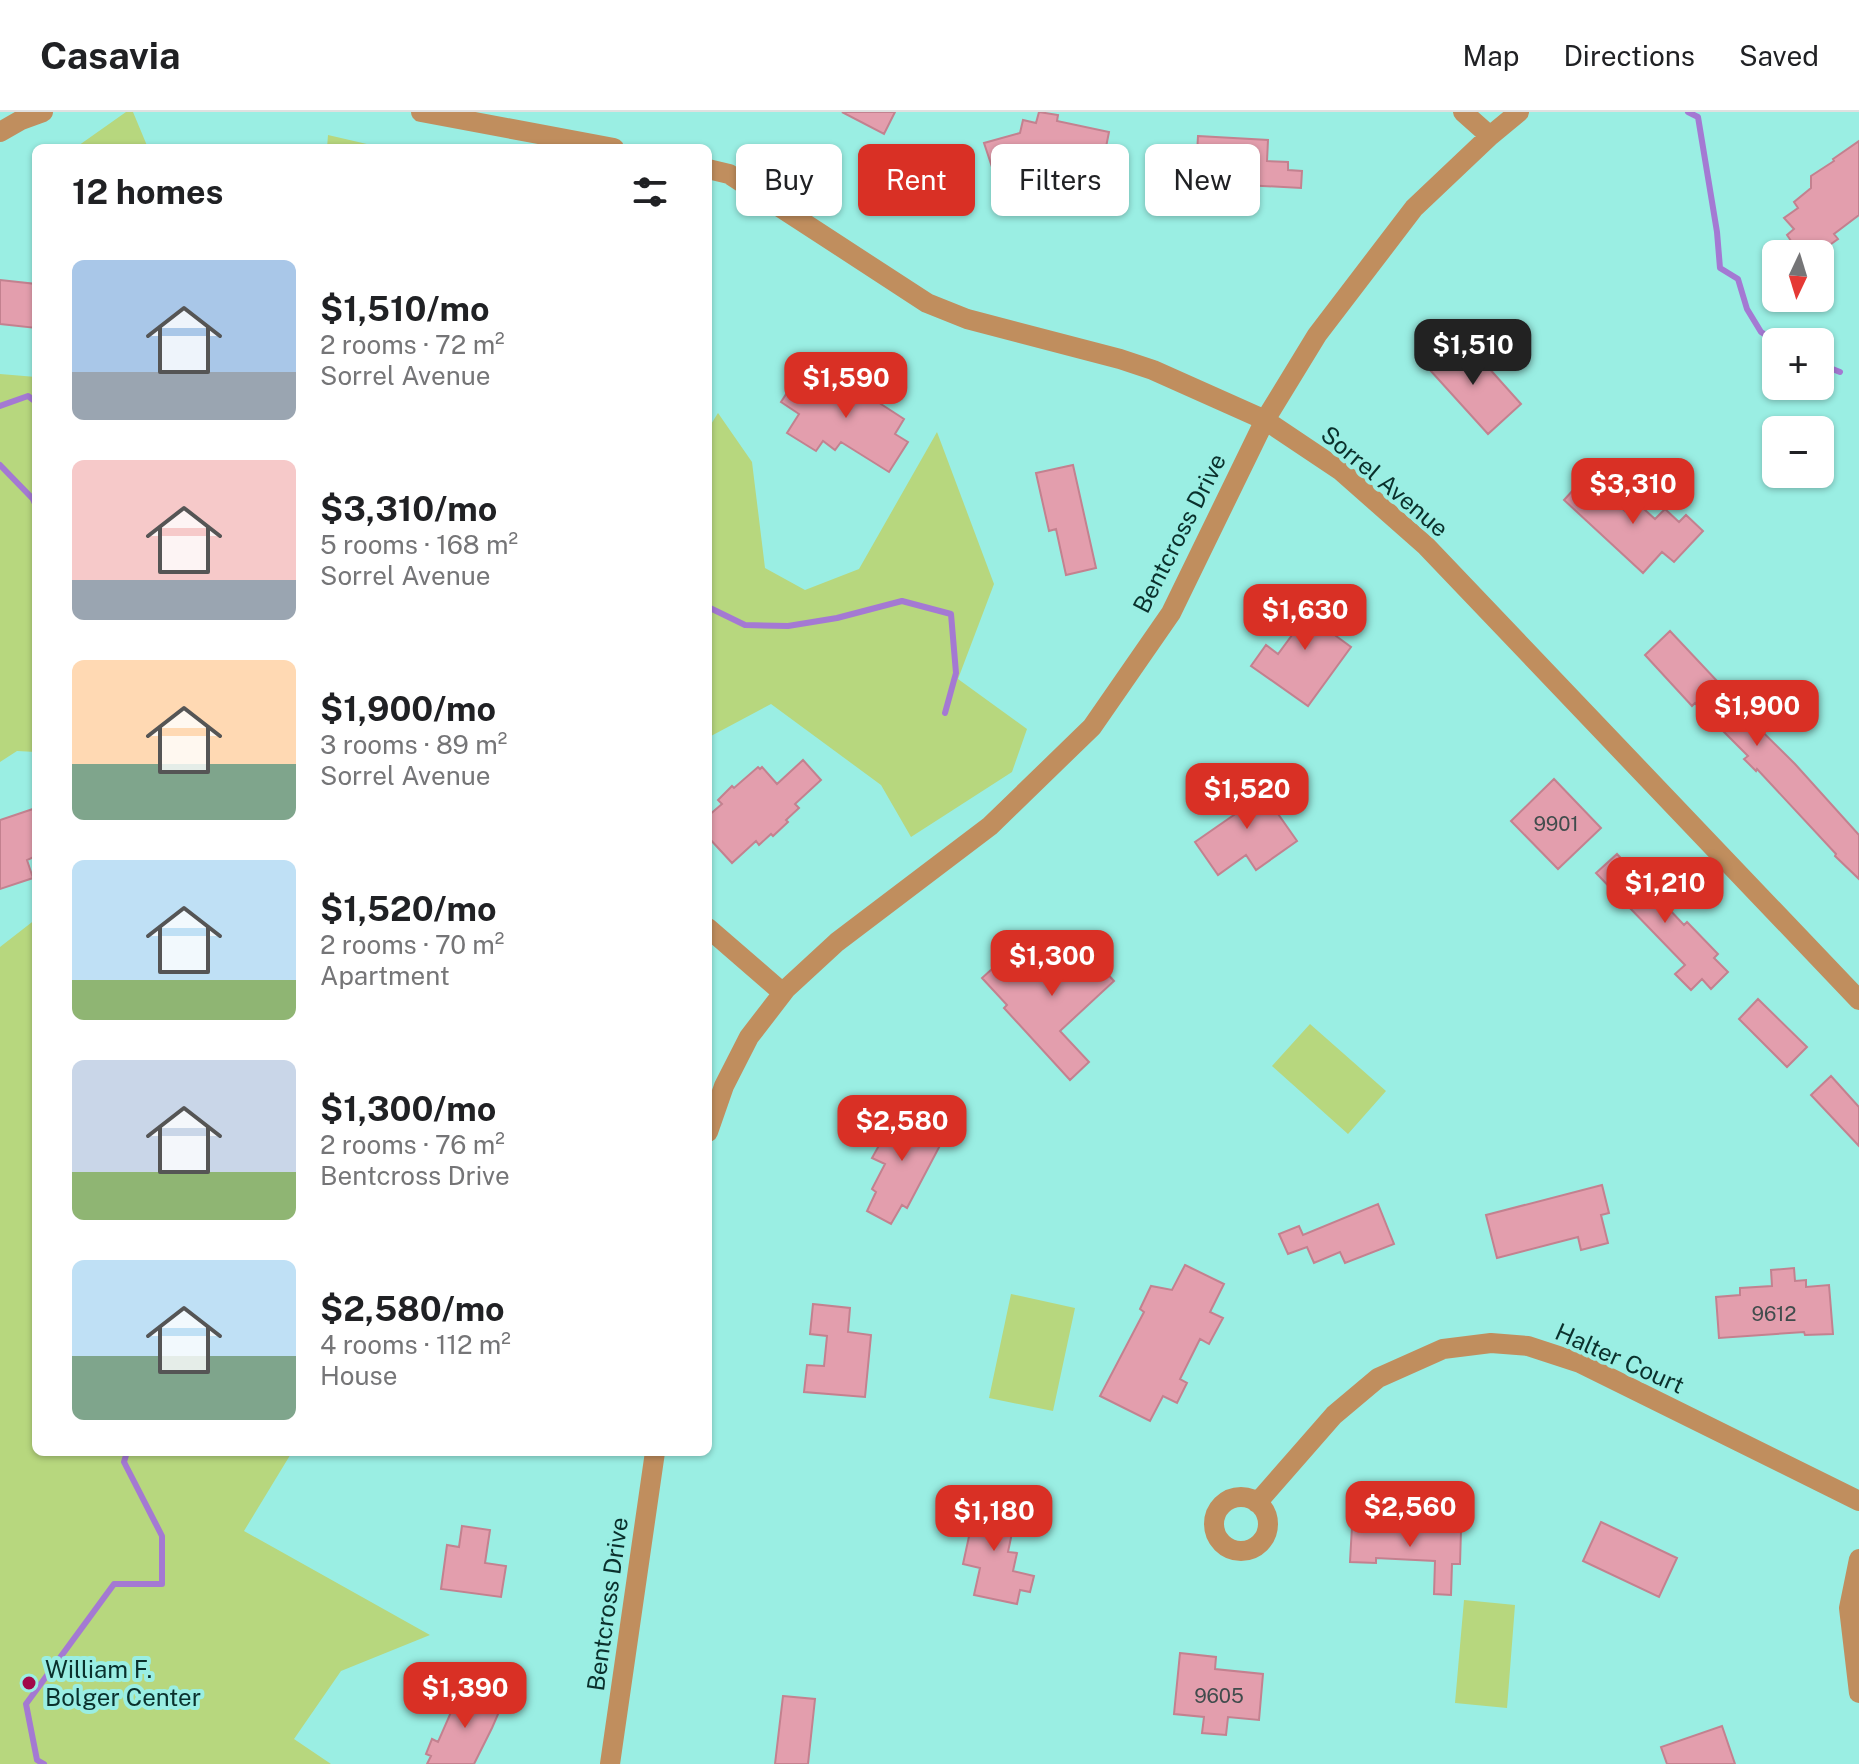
<!DOCTYPE html>
<html lang="en">
<head>
<meta charset="utf-8">
<style>
  body { margin:0; font-family:"Public Sans",sans-serif; background:#f6f6f6; color:#202124; height:100vh; display:flex; flex-direction:column; font-size:30px; white-space:nowrap }
  * { box-sizing:border-box; margin:0 }
  p { font-size:26px; color:#757577 }
  .icon { flex:none; width:44px; height:44px; fill:none; stroke:currentColor; stroke-width:2; stroke-linecap:round; stroke-linejoin:round }
  .map { position:relative; flex:1; overflow:hidden }
  .sheet { position:absolute; left:32px; top:32px; width:680px; height:1312px; display:flex; flex-direction:column; background:#fff; border-radius:12px; box-shadow:0 2px 6px #0004 }
  .sheet>* { flex:none }
  .guide { position:absolute; left:736px; top:32px; width:760px; height:72px; display:flex; gap:16px }
  .needle { width:52px; rotate:184deg }
  .tools { position:absolute; left:1762px; top:128px; display:grid; gap:16px }
  .tools a { display:grid; place-items:center; width:72px; height:72px; border-radius:12px; background:#fff; box-shadow:0 2px 6px #0004; font-size:40px }
  .price { position:absolute; translate:-50% -68px; padding:0 18px; border-radius:16px; background:#d93025; color:#fff; font-size:26px; line-height:52px; filter:drop-shadow(0 2px 4px #0008) }
  .price::after { content:''; position:absolute; left:50%; top:48px; width:24px; height:18px; margin-left:-12px; background:inherit; clip-path:polygon(0 0,100% 0,50% 100%) }
  .price.current { background:#222; color:#fff }
  ul { padding:0; list-style:none }
  li { display:flex; align-items:center; gap:24px; height:200px; padding:0 40px }
  li span { display:grid; place-items:center; flex:none; width:224px; height:160px; border-radius:12px; color:#555 }
  li>.icon { margin-inline-start:auto }
  span .icon { width:96px; height:96px; fill:#fffc; stroke-width:1 }
  li b { font-size:34px }
  h2 { display:flex; justify-content:space-between; align-items:center; height:96px; padding:0 40px; font-size:34px }
  .pill { padding:0 28px; border-radius:12px; background:#fff; box-shadow:0 2px 6px #0004; font-size:28px; line-height:72px }
  .pill.current { background:#d93025; color:#fff }
  header { display:flex; align-items:center; gap:48px; box-sizing:border-box; height:112px; padding:0 40px; background:#fff; border-bottom:2px solid #e0e0e0 }
  header strong { font-size:38px }
  nav { display:flex; gap:44px; margin-inline-start:auto; font-size:28px }
  .map>svg:first-child { display:block }
</style>
</head>
<body>
<header>
<strong>Casavia</strong>
<nav><a>Map</a><a>Directions</a><a>Saved</a></nav>
</header>
<div class="map">
<svg width="1859" height="1652" viewBox="0 0 1859 1652">
  <rect width="100%" height="100%" fill="#9aeee3"/>
  <path fill="#b7d77e" d="M126,0H133L148,36H75Z
    M328,23L384,36H327Z
    M0,262L36,265V640L17,639L0,650Z
    M718,301L752,350L765,456L805,478L859,457L937,320L994,472L958,567L1027,617L1012,660L911,725L881,673L771,592L711,624L708,622V317Z
    M36,807V1340H292L244,1419L430,1523L341,1559L294,1627L331,1652H0V835Z
    M1310,912L1386,979L1348,1022L1272,954Z
    M1011,1182L1075,1196L1053,1299L989,1286Z
    M1464,1488L1515,1493L1507,1596L1455,1591Z"/>
  <g fill="none" stroke-linecap="round" stroke-linejoin="round">
    <path stroke="#a479d3" stroke-width="6" d="M1688,0L1698,5L1717,120L1720,156L1738,167L1747,197L1761,220L1777,230
      M1820,252L1840,260
      M0,294L28,284L36,290
      M0,353L33,387L36,394
      M708,495L745,513L788,514L837,506L902,489L951,502L956,561L945,601
      M44,1652L37,1648L26,1592L114,1472H162V1424L124,1350L127,1340"/>
  </g>
  <path fill="#e39ead" stroke="#c3818f" stroke-width="2" d="M842,0H895L884,22Z
    M1039,0L1058,3L1057,9L1109,20L1100,65L1024,49L1027,63L998,73L984,31L1020,21L1023,8L1036,11Z
    M1198,24L1268,28L1267,49L1288,50V58L1302,59L1301,76L1207,71V60H1196Z
    M1859,29V103L1834,122L1838,127L1817,142H1800L1787,123L1794,117L1784,106L1798,96L1794,90L1811,76V64L1834,49L1833,47Z
    M0,168L36,172V216L0,212Z
    M1439,229L1463,257L1478,244L1521,292L1488,322L1420,247Z
    M853,255L873,268L864,281L904,307L895,322L908,330L889,360L841,330L835,338L823,329L816,339L787,321L799,302L781,290L794,270L806,278L812,269L834,284Z
    M1073,353L1096,456L1066,463L1056,417L1049,419L1036,361Z
    M1586,364L1625,399L1635,389L1655,407L1665,397L1679,410L1686,403L1703,419L1674,450L1662,440L1643,461L1564,388Z
    M1302,480L1340,509L1332,521L1351,535L1308,594L1251,554L1266,533L1278,542L1298,515L1284,505Z
    M1670,519L1718,570L1715,573L1795,652L1859,723V767L1835,744L1836,742L1757,657L1756,659L1744,647L1748,644L1695,591L1692,594L1645,543Z
    M803,648L821,668L795,692L799,696L786,708L788,710L773,724L771,722L759,733L756,729L732,751L708,725V704L722,692L718,688L732,674L734,676L758,655L760,657L762,655L777,672Z
    M1250,662L1297,729L1256,758L1246,743L1218,763L1195,730L1241,698L1226,678Z
    M1554,667L1601,716L1558,757L1511,709Z
    M36,696V744L27,748L33,766L0,777V708Z
    M1617,742L1684,813L1687,810L1718,842L1714,846L1728,860L1711,877L1702,867L1691,878L1675,862L1685,853L1596,761Z
    M1069,820L1114,869L1060,919L1089,950L1070,968L1004,896L1007,893L982,866L1002,848L1019,866Z
    M1758,887L1807,935L1787,955L1739,907Z
    M1831,964L1859,995V1034L1811,983Z
    M898,998L945,1024L907,1096L902,1093L891,1112L867,1099L876,1080L872,1077L885,1052L872,1046L886,1021L880,1018L890,1000L895,1003Z
    M1602,1073L1609,1101L1601,1103L1608,1131L1581,1138L1578,1125L1497,1146L1486,1103Z
    M1378,1092L1394,1132L1345,1151L1340,1140L1314,1151L1307,1135L1288,1142L1279,1122L1299,1114L1303,1123Z
    M1185,1153L1224,1172L1210,1200L1223,1206L1209,1232L1200,1227L1180,1267L1187,1271L1177,1291L1163,1284L1150,1309L1100,1284L1144,1200L1140,1197L1151,1174L1172,1178Z
    M1794,1156L1795,1169L1806,1168V1175L1829,1173L1833,1222L1805,1223L1804,1220L1719,1226L1716,1185L1740,1183V1176L1772,1174L1771,1158Z
    M813,1192L850,1196L848,1220L871,1223L865,1285L804,1280L807,1253L824,1254L827,1224L810,1222Z
    M978,1383L1011,1390L1005,1419L1012,1421L1008,1440L1017,1441L1013,1459L1034,1464L1030,1480L1020,1478L1017,1492L974,1483L980,1456L963,1452Z
    M1601,1410L1677,1446L1659,1485L1583,1449Z
    M462,1414L490,1418L485,1451L506,1454L501,1485L441,1477L447,1433L459,1435Z
    M1352,1414L1461,1418L1460,1452H1452L1451,1483L1434,1482L1435,1449L1376,1446V1451L1350,1450Z
    M1180,1541L1216,1545L1215,1557L1263,1562L1259,1608L1228,1605L1226,1623L1202,1621L1204,1605L1174,1602Z
    M462,1575L502,1593L492,1616L474,1652H427L431,1644L426,1642L432,1627L438,1630Z
    M783,1584L815,1587L808,1652H775Z
    M1722,1614L1735,1652H1667L1661,1635Z"/>
  <g fill="none" stroke-linecap="round" stroke-linejoin="round">
    <path stroke="#c08e5e" stroke-width="20" d="M421,0L614,36
      M1463,0L1490,24
      M0,20L21,8L43,0
      M708,57L729,62L927,191L967,207L1120,247L1153,258L1265,308L1341,359L1426,434L1859,888
      M708,816L783,881
      M708,1020L724,974L749,925L786,877L837,830L990,714L1092,615L1171,501L1265,308L1317,223L1414,96L1490,24L1519,0
      M1214 1412a27 27 0 1 1 54 0a27 27 0 1 1-54 0Z
      M1257,1391L1334,1303L1378,1266L1443,1237L1491,1231L1528,1234L1580,1251L1859,1389
      M1859,1447L1849,1496L1859,1581
      M610,1652L655,1340"/>
  </g>
  <circle fill="#a1084a" stroke="#9aeee3" stroke-width="3" cx="29" cy="1571" r="8"/>
  <g text-anchor="middle" dominant-baseline="central" stroke-width="8" stroke-linejoin="round" paint-order="stroke">
    <g font-size="20" fill="#404c4c">
      <text x="1556" y="712">9901</text>
      <text x="1774" y="1202">9612</text>
      <text x="1219" y="1584">9605</text>
    </g>
    <g font-size="24" fill="#0a302c" stroke="#9aeee3">
      <text transform="translate(1385 369) rotate(40)">Sorrel Avenue</text>
      <text transform="translate(1179 421) rotate(-63)">Bentcross Drive</text>
      <text transform="translate(1620 1246) rotate(24)">Halter Court</text>
      <text transform="translate(607 1492) rotate(-82)">Bentcross Drive</text>
    </g>
    <g font-size="24" fill="#0a302c" stroke="#9aeee3" text-anchor="start">
      <text x="45" y="1557">William F.<tspan x="45" dy="28">Bolger Center</tspan></text>
    </g>
  </g>
</svg>
<div class="tools">
<a><svg class="needle" viewBox="-14 -14 28 28"><path d="M0-13l5 13h-10z" fill="#e53935"/><path d="M0 13l5-13h-10z" fill="#757577"/></svg></a>
<a>+</a>
<a>−</a>
</div>
<b class="price current" style="left:1473px;top:275px">$1,510</b>
<b class="price" style="left:846px;top:308px">$1,590</b>
<b class="price" style="left:1633px;top:414px">$3,310</b>
<b class="price" style="left:1305px;top:540px">$1,630</b>
<b class="price" style="left:1757px;top:636px">$1,900</b>
<b class="price" style="left:1247px;top:719px">$1,520</b>
<b class="price" style="left:1665px;top:813px">$1,210</b>
<b class="price" style="left:1052px;top:886px">$1,300</b>
<b class="price" style="left:902px;top:1051px">$2,580</b>
<b class="price" style="left:1410px;top:1437px">$2,560</b>
<b class="price" style="left:994px;top:1441px">$1,180</b>
<b class="price" style="left:465px;top:1618px">$1,390</b>
<div class="guide">
<a class="pill">Buy</a>
<a class="pill current">Rent</a>
<a class="pill">Filters</a>
<a class="pill">New</a>
</div>
<section class="sheet">
<h2>12 homes<svg class="icon" aria-label="filters" viewBox="0 0 24 24"><path d="M4 7h16M4 17h16"/><circle cx="9" cy="7" r="2"/><circle cx="15" cy="17" r="2"/></svg></h2>
<ul>
<li><span style="background:linear-gradient(#a9c7e8 70%,#9aa5b1 0)"><svg class="icon" aria-label="home" viewBox="0 0 24 24"><path d="M3 11l9-7 9 7M6 9v11h12V9"/></svg></span><div><b>$1,510/mo</b><p>2 rooms · 72 m²</p><p>Sorrel Avenue</p></div></li>
<li><span style="background:linear-gradient(#f6c9c9 75%,#9aa5b1 0)"><svg class="icon" aria-label="home" viewBox="0 0 24 24"><path d="M3 11l9-7 9 7M6 9v11h12V9"/></svg></span><div><b>$3,310/mo</b><p>5 rooms · 168 m²</p><p>Sorrel Avenue</p></div></li>
<li><span style="background:linear-gradient(#ffd9b3 65%,#7fa58c 0)"><svg class="icon" aria-label="home" viewBox="0 0 24 24"><path d="M3 11l9-7 9 7M6 9v11h12V9"/></svg></span><div><b>$1,900/mo</b><p>3 rooms · 89 m²</p><p>Sorrel Avenue</p></div></li>
<li><span style="background:linear-gradient(#bfe0f5 75%,#8fb573 0)"><svg class="icon" aria-label="home" viewBox="0 0 24 24"><path d="M3 11l9-7 9 7M6 9v11h12V9"/></svg></span><div><b>$1,520/mo</b><p>2 rooms · 70 m²</p><p>Apartment</p></div></li>
<li><span style="background:linear-gradient(#c9d6e8 70%,#8fb573 0)"><svg class="icon" aria-label="home" viewBox="0 0 24 24"><path d="M3 11l9-7 9 7M6 9v11h12V9"/></svg></span><div><b>$1,300/mo</b><p>2 rooms · 76 m²</p><p>Bentcross Drive</p></div></li>
<li><span style="background:linear-gradient(#bfe0f5 60%,#7fa58c 0)"><svg class="icon" aria-label="home" viewBox="0 0 24 24"><path d="M3 11l9-7 9 7M6 9v11h12V9"/></svg></span><div><b>$2,580/mo</b><p>4 rooms · 112 m²</p><p>House</p></div></li>
</ul>
</section>
</div>
</body>
</html>
